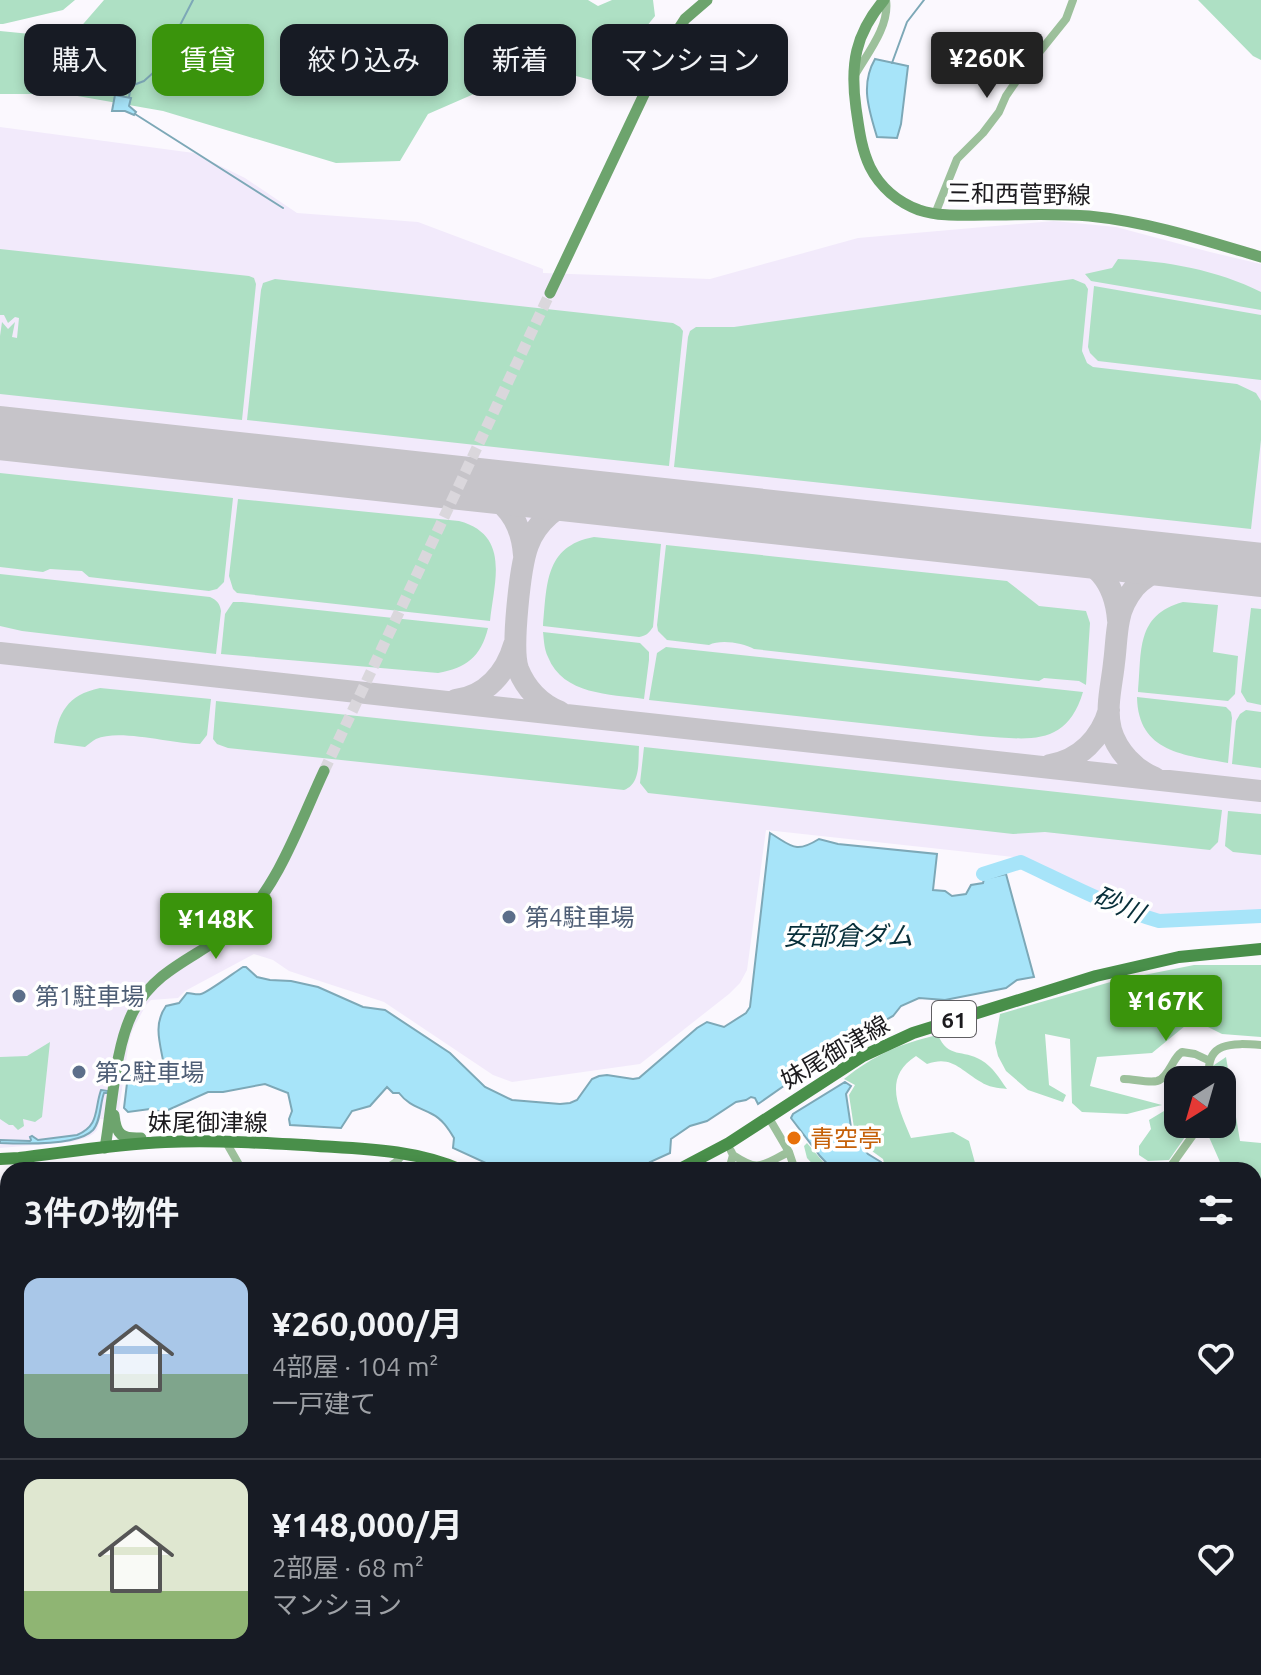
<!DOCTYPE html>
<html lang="ja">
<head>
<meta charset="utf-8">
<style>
  body { margin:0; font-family:Ubuntu,"Noto Sans JP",sans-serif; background:#242831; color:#f1f3f6; height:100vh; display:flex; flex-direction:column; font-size:30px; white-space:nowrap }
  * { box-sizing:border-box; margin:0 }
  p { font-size:26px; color:#9ea1a6 }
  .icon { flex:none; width:44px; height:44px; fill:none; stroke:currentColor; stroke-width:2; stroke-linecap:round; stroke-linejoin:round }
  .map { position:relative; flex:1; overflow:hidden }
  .side { position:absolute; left:0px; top:1162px; width:1262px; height:514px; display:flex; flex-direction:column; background:#171b24; border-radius:24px 24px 0 0; box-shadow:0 4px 12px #0003 }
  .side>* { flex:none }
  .top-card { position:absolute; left:24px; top:24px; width:800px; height:72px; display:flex; gap:16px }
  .needle { width:52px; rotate:217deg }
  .fabs { position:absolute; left:1164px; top:1066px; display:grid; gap:16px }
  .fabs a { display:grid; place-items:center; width:72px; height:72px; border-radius:16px; background:#171b24; box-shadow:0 4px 12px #0003; font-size:40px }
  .price { position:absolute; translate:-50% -68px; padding:0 18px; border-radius:8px; background:#3a940c; color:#fff; font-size:26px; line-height:52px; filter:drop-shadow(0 2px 4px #0008) }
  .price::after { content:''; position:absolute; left:50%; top:48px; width:24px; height:18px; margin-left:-12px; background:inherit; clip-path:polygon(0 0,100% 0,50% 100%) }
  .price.current { background:#222; color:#fff }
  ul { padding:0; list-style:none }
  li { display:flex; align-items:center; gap:24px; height:200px; padding:0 24px }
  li+li { border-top:2px solid #363941 }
  li span { display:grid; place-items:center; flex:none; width:224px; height:160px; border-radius:16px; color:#555 }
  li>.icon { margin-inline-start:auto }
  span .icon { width:96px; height:96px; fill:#fffc; stroke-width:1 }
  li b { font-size:34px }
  h2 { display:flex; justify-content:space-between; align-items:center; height:96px; padding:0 24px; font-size:34px }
  .pill { padding:0 28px; border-radius:16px; background:#171b24; box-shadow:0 4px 12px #0003; font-size:28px; line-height:72px }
  .pill.current { background:#3a940c; color:#fff }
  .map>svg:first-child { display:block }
</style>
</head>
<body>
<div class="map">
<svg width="1261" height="1675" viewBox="0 0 1261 1675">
  <rect width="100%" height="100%" fill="#fbf8fe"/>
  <path fill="#f2eafb" d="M0,127L194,153L245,178L297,213L418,222L543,269V273L710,279L858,238L1054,221L1116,227L1210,252L1261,264V911L1159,917L1120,903L1023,858L766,830L747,970L740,983L729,994L640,1064L512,1082L493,1075L384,1002L289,971L273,960L254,954L185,991L178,998L151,1000L146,1005L133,1029L129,1041L119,1110L121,1120L100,1119L97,1130L93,1134L88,1137L72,1142L0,1148Z"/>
  <path fill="#aee0c4" d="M0,0H75L63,10L3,24H0Z
    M104,0H588L598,6L612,0H653L655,16L625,53L595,81L538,66L428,114L400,161L336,163L163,111L66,94H0V31L71,38Z
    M1198,0H1261V60L1253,56Z
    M0,249L249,276L254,278L256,284L242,420L0,394V336L2,322L8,329L15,322L12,337L17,338L19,318L15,317L8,323L4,315H0Z
    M1118,259C1167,261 1217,270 1261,292V310L1091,281L1085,274L1112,268Z
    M275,279L673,323L680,327L683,331L669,466L247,420L261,290L263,283Z
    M1073,279L1085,284L1088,289L1082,351L1087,363L1093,367L1237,384L1256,393L1261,401V440L1251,529L674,467L688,337L690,331L696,327H734Z
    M1094,286L1261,315V380L1098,361L1090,353L1088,347Z
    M0,473L233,498L224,582L217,589L209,591L89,577L82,571L50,569L43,572L0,567Z
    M238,499L459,521C511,535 494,582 490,621L237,593L233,589L229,576Z
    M594,537L661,544L653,627C649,633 646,636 639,637L543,626C547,586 544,546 594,537Z
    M666,545L1007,581L1039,606L1086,611L1090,623L1086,685L1079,681L1044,678L1039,681L754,649C743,643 721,639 709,645L667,640L658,631L657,625Z
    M0,574L210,597C217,600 220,604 221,611L216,654L22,631L0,626Z
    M233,602H242L488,628C481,657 466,668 438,673L221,654L225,614Z
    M1183,602L1218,605L1213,652L1238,656L1235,694L1228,701L1138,692C1142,652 1135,615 1183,602Z
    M1251,608L1261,609V705L1247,702L1241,692Z
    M543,632L640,643L649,652V660L644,699C610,694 563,695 548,657C544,649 544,640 543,632Z
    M666,647L1083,692C1066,748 1028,739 980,736L649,700L657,653Z
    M100,688L211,699L207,735L200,744C172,744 119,728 96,739C92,741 89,744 85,747L54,743C58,713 67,695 100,688Z
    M1137,697L1226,707L1231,712L1232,718L1228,763C1185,755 1138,753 1137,697Z
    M216,701L639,746C638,762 641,784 624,790L228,748L217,744L213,739Z
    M1246,710L1261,712V768L1232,764L1236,721L1240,714Z
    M644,747L1222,810L1218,842L1210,850L1045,832L1013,834L648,793L640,783Z
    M1228,811L1261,814V855L1233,852L1225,846Z
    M1194,965H1261V1037L1222,1034L1206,1026H1185L1152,1053L1097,1057L1090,1086L1162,1105L1127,1114L1082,1112L1072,1103L1070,1039L1045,1034L1049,1085L1066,1095L1063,1102L1028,1090L1006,1071L998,1056L995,1043L1000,1014L1114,981Z
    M938,1035C948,1059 963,1049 981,1060C993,1067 999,1078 1007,1089C998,1088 988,1087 981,1082C960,1070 952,1055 927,1064L916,1056C882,1078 899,1108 911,1138L953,1132L969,1141L977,1170H886L883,1159L865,1146L854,1128L849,1095L855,1085L844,1079C874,1055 901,1043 938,1035Z
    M50,1042L42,1117L35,1122L23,1119L24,1126L18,1130L13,1125H9L0,1119V1057L27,1056Z
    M1226,1057L1240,1141L1261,1143V1407L1254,1412V1170H1214L1220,1162L1205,1128L1201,1124H1222V1080H1192Z
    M1169,1108L1176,1112L1178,1110V1124H1194L1169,1160L1148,1161L1139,1155V1146L1151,1129L1149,1120Z
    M807,1143L830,1170H818L807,1158L804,1146Z
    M8,1200V1668H455L457,1675H0V1201Z
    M616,1668H1075L1072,1675H619Z
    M1132,1668H1232L1246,1675H1129Z"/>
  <path fill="#a7e4f9" stroke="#7da8b7" stroke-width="2" d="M875,59L908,66L901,124L897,138L877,137C869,110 860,85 875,59Z
    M115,95L131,98L129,106L136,112L134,115L125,111H112Z
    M770,833C792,846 795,854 819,839L838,844L937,854L933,890L945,891L952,896L966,894L971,885L983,883L984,879L1006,874L1034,977L1017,980L1006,988L945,1000L919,998L901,1006L893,1016L855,1037L844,1044L838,1052L808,1069L761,1102L758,1104L755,1098L751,1097L746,1100L736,1102L707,1121L690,1126L671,1139L670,1153L650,1162L651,1168L648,1163L633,1170H625L620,1165L609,1170H501L453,1148L454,1138C448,1128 442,1119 432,1114C419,1107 409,1106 399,1093H393L387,1087L370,1106L352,1111L341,1128L290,1125L289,1119L292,1111L288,1093L265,1084L223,1092H208L168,1110L158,1111L150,1109L128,1112L124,1108L128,1075C133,1073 139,1070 144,1068C154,1067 158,1069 163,1060C159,1040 154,1023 166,1006L179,1003L187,993C192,993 196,995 201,994C207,993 235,972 243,967H246L257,977L270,980L291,981L318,987L363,1007L385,1010L450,1053L485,1087L512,1100L560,1104L570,1103L577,1100L592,1079L599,1076L607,1075L633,1079L639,1078L697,1028L707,1022L724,1027L746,1013L750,1007Z
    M845,1082L851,1086L846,1094L852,1134L868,1154L881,1162L882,1170H833L820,1156L791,1118L793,1114Z
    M101,1090L108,1091V1093H104C100,1103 101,1121 93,1130C78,1146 22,1144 0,1143V1140L30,1141L31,1140L30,1137L32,1136L38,1140L77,1135C100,1125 94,1110 101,1090Z"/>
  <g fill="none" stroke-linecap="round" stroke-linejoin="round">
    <path stroke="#7da8b7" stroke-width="2" d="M892,63L907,22L924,0
      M129,97L131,86L144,81L154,72L160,63L162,50L176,33L193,0
      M135,114L283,208
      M911,1170L926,1168L935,1170
      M1254,1481L1261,1484
      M596,1668L598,1675
      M1128,1675L1131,1668"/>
    <path stroke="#a7e4f9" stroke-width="14" d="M983,874L1021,862C1066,883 1111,907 1159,921L1261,916"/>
    <path stroke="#c6c4c9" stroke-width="22" d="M458,482C497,493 521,512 524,555
      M1060,548C1095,561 1115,580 1118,620
      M0,653L1261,791
      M456,700C486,696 506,673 514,645
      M560,712C541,704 526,689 518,669C511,649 520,566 528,545C532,534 540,523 549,515C564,502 583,500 602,498
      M1050,765C1080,760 1101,738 1109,710
      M1155,778C1135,770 1117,751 1111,730C1105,708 1112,684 1114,663C1116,649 1116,634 1119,620C1121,608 1127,597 1135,587C1152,569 1172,564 1196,563"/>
    <path stroke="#c6c4c9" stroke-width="54" d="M0,433L1261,570"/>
    <path stroke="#dad7dc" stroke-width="11" stroke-dasharray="11 5.5" stroke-linecap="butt" d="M324,771L550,293"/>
    <path stroke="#9cc09b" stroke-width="8" d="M855,75C867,54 890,26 886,0
      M935,214L957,159L983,133L999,112L1006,96L1017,80L1066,19L1073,0
      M1124,1079C1134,1079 1148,1083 1157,1081C1169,1078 1172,1058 1182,1052L1195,1054L1210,1061
      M1210,1080C1203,1041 1233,1043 1261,1045
      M769,1118L789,1152L795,1170
      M226,1142L242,1170
      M733,1155C760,1173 761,1165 789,1152
      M384,1170L396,1162L404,1153
      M729,1170L733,1155L731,1151
      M1168,1170L1201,1124
      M1254,1376L1261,1381
      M1254,1518L1261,1521
      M1245,1668L1260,1675
      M349,1675V1668"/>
    <path stroke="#6da46d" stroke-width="11" d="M884,0C855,34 850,65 856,108C859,128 861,148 870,167C880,187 898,202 919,210C940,217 964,215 986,215C1020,215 1055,213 1089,216C1149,222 1204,240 1261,257
      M550,293L666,48L685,19L707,0
      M114,1115C116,1135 122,1139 141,1138
      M105,1148C112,1108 115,1044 134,1010C158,966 202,956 237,925C278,888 301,820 324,771"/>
    <path stroke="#498f4a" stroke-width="12" d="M0,1159L19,1158C68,1152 117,1144 165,1142C216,1140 267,1143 318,1146C367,1149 415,1150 461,1170
      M678,1170L729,1143L863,1056L913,1033L1096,976L1179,957L1261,949"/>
  </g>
  <g fill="#5c6f8a" stroke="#fff" stroke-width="3">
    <circle cx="509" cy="917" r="8"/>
    <circle cx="19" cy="996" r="8"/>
    <circle cx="79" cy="1072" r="8"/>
  </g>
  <circle fill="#e8710a" stroke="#fff" stroke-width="3" cx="794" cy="1138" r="8"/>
  <g text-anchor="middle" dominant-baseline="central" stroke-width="7" stroke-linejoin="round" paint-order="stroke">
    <rect fill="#fff" stroke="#605f62" stroke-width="2" x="932" y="1001" width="44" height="36" rx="6"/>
    <g font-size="22" font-weight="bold" fill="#1c1b1e">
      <text x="954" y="1019">61</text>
    </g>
    <g font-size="24" fill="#1c1b1e" stroke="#fff">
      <text transform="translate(1019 194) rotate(1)">三和西菅野線</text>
      <text transform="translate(835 1052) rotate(-30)">妹尾御津線</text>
      <text x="208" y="1122">妹尾御津線</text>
    </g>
    <g font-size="24" fill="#4e5e75" stroke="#fff" text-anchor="start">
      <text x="525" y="917">第4駐車場</text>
      <text x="35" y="996">第1駐車場</text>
      <text x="95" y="1072">第2駐車場</text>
    </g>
    <g font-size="24" fill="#c56008" stroke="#fff" text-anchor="start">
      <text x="810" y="1138">青空亭</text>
    </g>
    <g font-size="26" font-style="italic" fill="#082f3a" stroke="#fff">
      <text transform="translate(1119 904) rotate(23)">砂川</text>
      <text x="848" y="935">安部倉ダム</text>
    </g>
  </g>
</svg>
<div class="fabs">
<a><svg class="needle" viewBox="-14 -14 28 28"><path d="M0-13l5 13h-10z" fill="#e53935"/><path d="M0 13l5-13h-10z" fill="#9ea1a6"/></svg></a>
</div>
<b class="price current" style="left:987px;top:100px">¥260K</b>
<b class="price" style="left:216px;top:961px">¥148K</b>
<b class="price" style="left:1166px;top:1043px">¥167K</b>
<div class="top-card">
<a class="pill">購入</a>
<a class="pill current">賃貸</a>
<a class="pill">絞り込み</a>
<a class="pill">新着</a>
<a class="pill">マンション</a>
</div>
<section class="side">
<h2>3件の物件<svg class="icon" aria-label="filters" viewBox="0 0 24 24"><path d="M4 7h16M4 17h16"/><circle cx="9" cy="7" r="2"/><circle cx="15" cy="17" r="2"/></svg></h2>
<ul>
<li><span style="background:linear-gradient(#a9c7e8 60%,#7fa58c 0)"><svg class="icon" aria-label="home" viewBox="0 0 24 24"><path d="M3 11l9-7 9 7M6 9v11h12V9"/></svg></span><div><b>¥260,000/月</b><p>4部屋 · 104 m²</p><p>一戸建て</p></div><svg class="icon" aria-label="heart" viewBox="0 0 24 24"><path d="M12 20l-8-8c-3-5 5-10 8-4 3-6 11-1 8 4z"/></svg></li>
<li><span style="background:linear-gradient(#dfe7d0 70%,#8fb573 0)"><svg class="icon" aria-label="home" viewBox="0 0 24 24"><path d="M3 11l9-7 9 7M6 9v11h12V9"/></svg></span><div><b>¥148,000/月</b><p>2部屋 · 68 m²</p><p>マンション</p></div><svg class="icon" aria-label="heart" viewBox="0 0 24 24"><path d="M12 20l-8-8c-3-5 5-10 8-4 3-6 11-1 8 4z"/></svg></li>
</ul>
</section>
</div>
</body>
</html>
